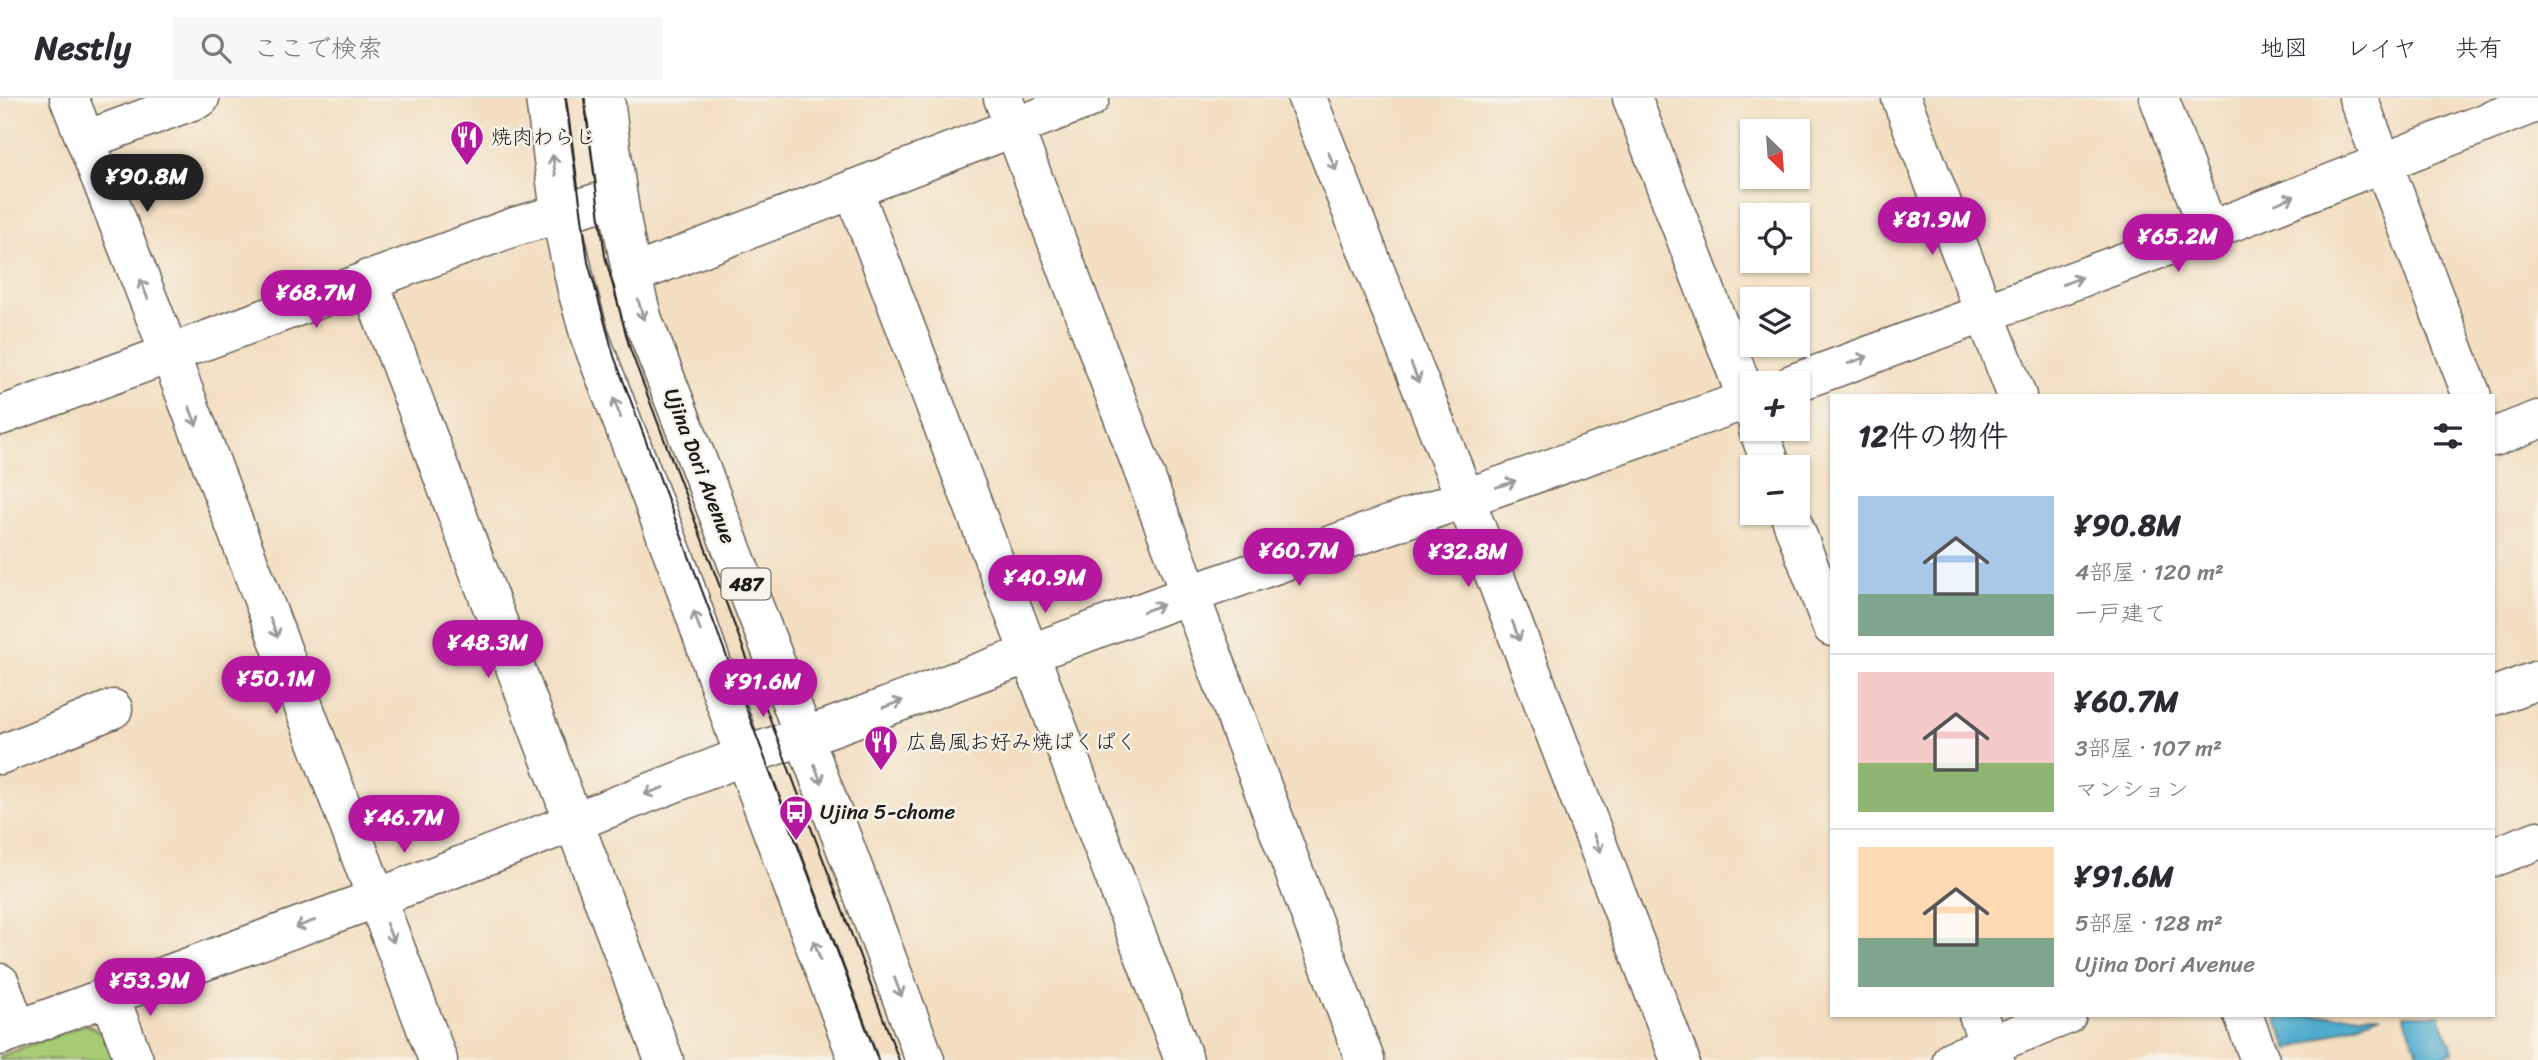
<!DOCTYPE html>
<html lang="ja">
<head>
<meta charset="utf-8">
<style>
  body { margin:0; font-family:Sriracha,"Klee One",sans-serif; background:#f7f7f7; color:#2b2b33; height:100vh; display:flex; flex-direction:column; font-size:26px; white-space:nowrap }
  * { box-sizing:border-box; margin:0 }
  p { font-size:23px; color:#7c7c81 }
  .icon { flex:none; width:38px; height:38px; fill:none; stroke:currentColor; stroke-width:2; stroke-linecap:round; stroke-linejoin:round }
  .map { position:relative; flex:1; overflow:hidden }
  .sheet { position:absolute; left:1830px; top:296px; width:665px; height:623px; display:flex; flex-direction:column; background:#fff; border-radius:0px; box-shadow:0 2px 5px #0004 }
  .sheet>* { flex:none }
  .needle { width:46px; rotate:155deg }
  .fabs { position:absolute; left:1740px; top:21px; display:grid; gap:14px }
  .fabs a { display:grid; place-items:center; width:70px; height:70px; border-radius:0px; background:#fff; box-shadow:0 2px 5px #0004; font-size:35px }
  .price { position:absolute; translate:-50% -60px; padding:0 16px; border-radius:24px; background:#b5179e; color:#fff; font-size:23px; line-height:46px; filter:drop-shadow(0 2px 4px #0008) }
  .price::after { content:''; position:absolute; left:50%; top:42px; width:21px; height:16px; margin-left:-10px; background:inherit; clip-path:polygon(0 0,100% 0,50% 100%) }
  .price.on { background:#222; color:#fff }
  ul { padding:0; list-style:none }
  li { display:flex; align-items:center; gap:21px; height:175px; padding:0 28px }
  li+li { border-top:2px solid #e1e1e2 }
  li span { display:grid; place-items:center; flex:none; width:196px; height:140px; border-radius:0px; color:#555 }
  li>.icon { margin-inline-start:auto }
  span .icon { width:84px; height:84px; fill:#fffc; stroke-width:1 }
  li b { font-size:30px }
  h2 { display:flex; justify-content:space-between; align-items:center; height:84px; padding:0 28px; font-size:30px }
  header { display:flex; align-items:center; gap:42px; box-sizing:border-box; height:98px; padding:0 35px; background:#fff; border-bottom:2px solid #e1e1e2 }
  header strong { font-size:33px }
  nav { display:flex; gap:38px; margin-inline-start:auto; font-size:24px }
  .search { width:490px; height:63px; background:#f7f7f7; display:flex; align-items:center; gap:18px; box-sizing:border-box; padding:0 24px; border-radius:0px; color:#7c7c81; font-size:26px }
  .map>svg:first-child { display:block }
</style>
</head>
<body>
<header>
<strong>Nestly</strong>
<div class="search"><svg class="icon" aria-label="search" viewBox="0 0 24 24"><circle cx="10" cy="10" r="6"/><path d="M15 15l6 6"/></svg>ここで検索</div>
<nav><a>地図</a><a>レイヤ</a><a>共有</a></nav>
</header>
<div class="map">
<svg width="2538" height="962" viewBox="0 0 2538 962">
  <rect width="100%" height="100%" fill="#f7f3e8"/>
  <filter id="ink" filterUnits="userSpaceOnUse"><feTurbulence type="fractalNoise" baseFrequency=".0143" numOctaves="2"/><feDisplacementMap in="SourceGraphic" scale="14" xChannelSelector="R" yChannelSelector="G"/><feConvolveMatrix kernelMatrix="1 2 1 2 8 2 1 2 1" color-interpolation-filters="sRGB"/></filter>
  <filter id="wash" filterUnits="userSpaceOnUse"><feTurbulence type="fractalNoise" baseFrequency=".00686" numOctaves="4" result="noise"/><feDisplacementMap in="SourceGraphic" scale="28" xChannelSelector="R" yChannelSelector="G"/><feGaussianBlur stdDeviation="1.57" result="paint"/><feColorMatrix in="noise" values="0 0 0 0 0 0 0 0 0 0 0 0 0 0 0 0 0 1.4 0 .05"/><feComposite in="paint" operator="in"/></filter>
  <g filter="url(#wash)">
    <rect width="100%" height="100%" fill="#f3dec1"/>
    <path fill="#a7cb75" stroke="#627448" stroke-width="2" d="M85,926L112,940L121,962H0V958Z"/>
    <path fill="#50acce" stroke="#366475" stroke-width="2" d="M2275,917H2381L2289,952Z
      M2404,917H2439L2453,954L2433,962H2421Z"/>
  </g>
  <g filter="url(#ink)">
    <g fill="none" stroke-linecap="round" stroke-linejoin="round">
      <g stroke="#676056" stroke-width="41">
        <path id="street" d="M69,0L169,254L438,962
          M1003,0L1365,962
          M1307,0L1465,400L1680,962
          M1901,0L2017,298
          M2159,0L2209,133
          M2358,0L2472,298
          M86,42L200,0
          M853,91L1184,962
          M631,177L1090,0
          M368,181L664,962
          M1794,285L2209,133L2538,4
          M2494,339L2538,322
          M2494,598L2538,582
          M0,657L113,611
          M2494,759L2538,742
          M0,885L17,931
          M110,899L134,962
          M2243,917L2260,962
          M0,938L377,800L744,658L829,630L1191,496L1752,300
          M1952,962L2067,917"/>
      </g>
      <g stroke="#676056" stroke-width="41">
        <path id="secondary" d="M1632,0L1752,314
          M0,318L514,129L617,99
          M1758,331L1772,369
          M1789,415L1832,529
          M1978,917L1995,962"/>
      </g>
      <g stroke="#676056" stroke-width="41">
        <path id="highway" d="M545,0L560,114L577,192L590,239L680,474L744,658L858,962
          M605,0C614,75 623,149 643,222L786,591L925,962"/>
      </g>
      <use href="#street" stroke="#fff" stroke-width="38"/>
      <use href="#secondary" stroke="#fff" stroke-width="38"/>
      <use href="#highway" stroke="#fff" stroke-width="38"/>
      <path stroke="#1c1c1c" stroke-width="2" d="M566,0L588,164L614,258L878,962
        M584,0L605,158L630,251L899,962"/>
    </g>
    <defs><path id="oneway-shaft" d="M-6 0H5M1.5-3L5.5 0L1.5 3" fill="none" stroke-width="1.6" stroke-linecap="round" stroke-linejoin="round" transform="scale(1.75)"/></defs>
    <g stroke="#999">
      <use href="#oneway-shaft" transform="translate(1332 63) rotate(68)"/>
      <use href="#oneway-shaft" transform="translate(554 67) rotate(-98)"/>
      <use href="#oneway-shaft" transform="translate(2285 102) rotate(-22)"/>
      <use href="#oneway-shaft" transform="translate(2072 183) rotate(-20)"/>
      <use href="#oneway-shaft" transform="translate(144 191) rotate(-111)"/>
      <use href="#oneway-shaft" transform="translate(641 212) rotate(74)"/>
      <use href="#oneway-shaft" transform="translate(1858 262) rotate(-20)"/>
      <use href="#oneway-shaft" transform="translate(1415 275) rotate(68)"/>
      <use href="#oneway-shaft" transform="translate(617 310) rotate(-111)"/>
      <use href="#oneway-shaft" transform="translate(193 318) rotate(69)"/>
      <use href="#oneway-shaft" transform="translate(1506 386) rotate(-19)"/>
      <use href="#oneway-shaft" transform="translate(1153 510) rotate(-20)"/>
      <use href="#oneway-shaft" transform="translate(697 523) rotate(-109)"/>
      <use href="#oneway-shaft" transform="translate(274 530) rotate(69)"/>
      <use href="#oneway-shaft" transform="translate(1516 533) rotate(69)"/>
      <use href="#oneway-shaft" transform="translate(893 606) rotate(-20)"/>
      <use href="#oneway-shaft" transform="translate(818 676) rotate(69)"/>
      <use href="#oneway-shaft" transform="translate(654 693) rotate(159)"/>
      <use href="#oneway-shaft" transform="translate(1597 745) rotate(69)"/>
      <use href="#oneway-shaft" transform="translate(305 826) rotate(160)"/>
      <use href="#oneway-shaft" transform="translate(390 835) rotate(69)"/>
      <use href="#oneway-shaft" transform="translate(817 852) rotate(-110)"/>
      <use href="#oneway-shaft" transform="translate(898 889) rotate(69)"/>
    </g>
  </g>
  <defs>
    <g id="restaurant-pin" transform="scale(1.75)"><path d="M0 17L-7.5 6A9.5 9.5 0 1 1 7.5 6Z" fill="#b5179e" stroke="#f7f3e8"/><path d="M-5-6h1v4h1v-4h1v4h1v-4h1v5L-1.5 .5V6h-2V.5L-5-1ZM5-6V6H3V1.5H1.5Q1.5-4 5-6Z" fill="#fff"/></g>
    <g id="bus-pin" transform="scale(1.75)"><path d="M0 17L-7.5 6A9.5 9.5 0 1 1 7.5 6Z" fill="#b5179e" stroke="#f7f3e8"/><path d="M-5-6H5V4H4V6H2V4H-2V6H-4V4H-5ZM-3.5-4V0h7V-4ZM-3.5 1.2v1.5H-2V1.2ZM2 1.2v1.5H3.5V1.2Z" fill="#fff"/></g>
  </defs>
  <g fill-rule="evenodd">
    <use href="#restaurant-pin" x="467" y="39"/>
    <use href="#restaurant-pin" x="881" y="644"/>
    <use href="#bus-pin" x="796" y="714"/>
  </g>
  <g text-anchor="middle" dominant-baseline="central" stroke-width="5" stroke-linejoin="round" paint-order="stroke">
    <rect fill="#f7f3e8" stroke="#5e5c59" stroke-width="2" x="721.5" y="470.5" width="49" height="31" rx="5"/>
    <g font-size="19" font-weight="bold" fill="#1c1c1c">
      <text x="746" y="486">487</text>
    </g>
    <g font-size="21" fill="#1c1c1c" stroke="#f7f3e8" text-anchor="start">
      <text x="491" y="39">焼肉わらじ</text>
      <text x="906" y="644">広島風お好み焼ぱくぱく</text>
      <text x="820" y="714">Ujina 5-chome</text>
    </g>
    <g font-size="21" fill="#1c1c1c" stroke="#f7f3e8">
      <text transform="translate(700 368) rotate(69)">Ujina Dori Avenue</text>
    </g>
  </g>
</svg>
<div class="fabs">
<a><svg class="needle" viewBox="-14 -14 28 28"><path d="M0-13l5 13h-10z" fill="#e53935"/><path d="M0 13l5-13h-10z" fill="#7c7c81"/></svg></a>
<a><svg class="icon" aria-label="locate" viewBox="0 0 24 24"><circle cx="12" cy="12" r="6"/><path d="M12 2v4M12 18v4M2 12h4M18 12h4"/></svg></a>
<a><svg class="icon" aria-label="layers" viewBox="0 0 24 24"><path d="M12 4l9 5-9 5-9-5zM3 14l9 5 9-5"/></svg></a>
<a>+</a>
<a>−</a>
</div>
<b class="price on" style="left:147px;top:116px">¥90.8M</b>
<b class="price" style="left:1932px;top:159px">¥81.9M</b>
<b class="price" style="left:2178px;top:176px">¥65.2M</b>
<b class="price" style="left:316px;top:232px">¥68.7M</b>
<b class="price" style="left:1299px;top:490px">¥60.7M</b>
<b class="price" style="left:1468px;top:491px">¥32.8M</b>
<b class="price" style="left:1045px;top:517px">¥40.9M</b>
<b class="price" style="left:488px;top:582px">¥48.3M</b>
<b class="price" style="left:276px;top:618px">¥50.1M</b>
<b class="price" style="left:763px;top:621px">¥91.6M</b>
<b class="price" style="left:404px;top:757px">¥46.7M</b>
<b class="price" style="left:150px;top:920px">¥53.9M</b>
<section class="sheet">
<h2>12件の物件<svg class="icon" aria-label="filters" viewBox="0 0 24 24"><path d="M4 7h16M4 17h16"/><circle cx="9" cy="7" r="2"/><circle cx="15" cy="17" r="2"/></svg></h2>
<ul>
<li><span style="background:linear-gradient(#a9c7e8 70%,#7fa58c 0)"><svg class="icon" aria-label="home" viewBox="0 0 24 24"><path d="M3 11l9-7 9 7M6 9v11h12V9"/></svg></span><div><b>¥90.8M</b><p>4部屋 · 120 m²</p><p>一戸建て</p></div></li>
<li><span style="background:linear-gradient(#f6c9c9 65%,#8fb573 0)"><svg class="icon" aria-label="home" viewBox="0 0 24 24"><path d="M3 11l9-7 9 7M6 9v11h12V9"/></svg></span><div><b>¥60.7M</b><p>3部屋 · 107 m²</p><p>マンション</p></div></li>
<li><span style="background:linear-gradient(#ffd9b3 65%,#7fa58c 0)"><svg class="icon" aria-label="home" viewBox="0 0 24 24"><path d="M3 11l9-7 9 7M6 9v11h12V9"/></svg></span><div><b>¥91.6M</b><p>5部屋 · 128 m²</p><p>Ujina Dori Avenue</p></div></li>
</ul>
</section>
</div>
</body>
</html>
